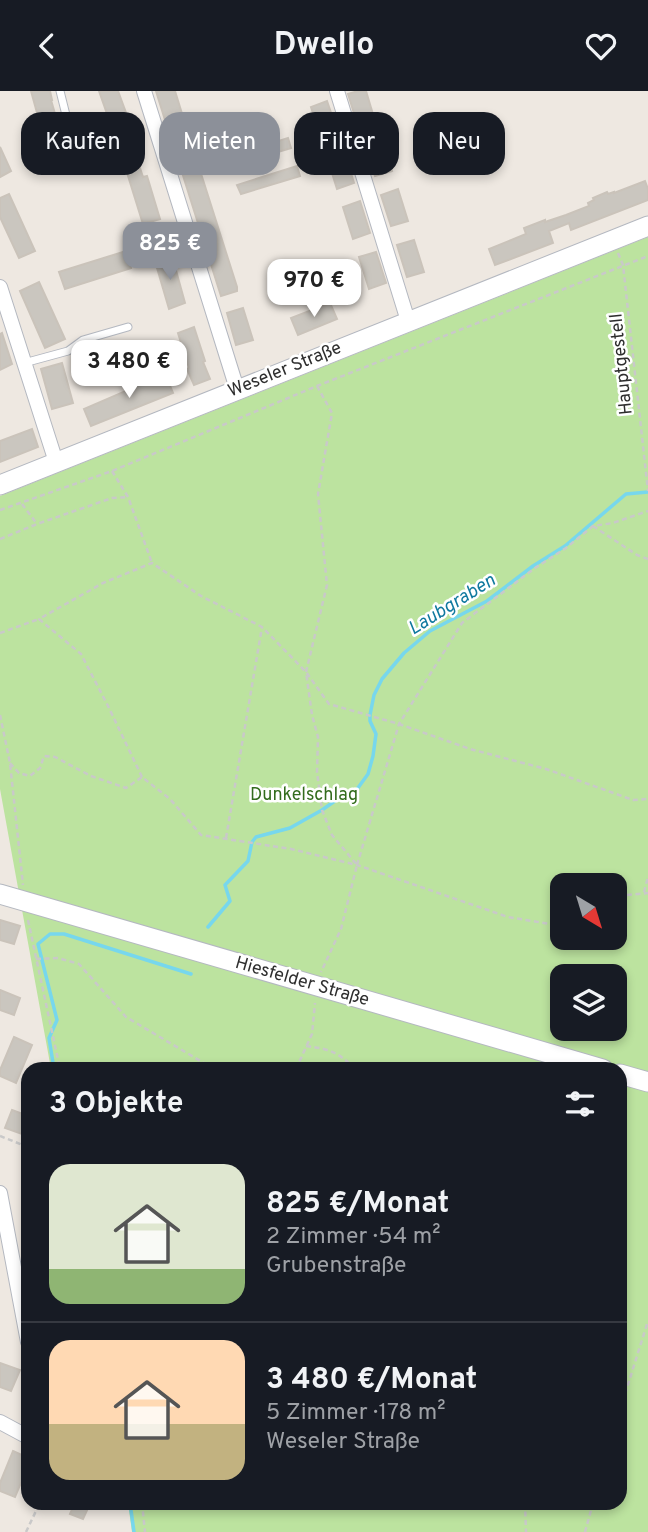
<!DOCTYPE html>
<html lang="de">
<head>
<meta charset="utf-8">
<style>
  body { margin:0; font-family:Overpass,sans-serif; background:#20242c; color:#f1f3f6; height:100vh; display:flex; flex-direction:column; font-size:26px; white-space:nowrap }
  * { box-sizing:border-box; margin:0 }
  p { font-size:23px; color:#9ea1a6 }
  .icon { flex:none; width:38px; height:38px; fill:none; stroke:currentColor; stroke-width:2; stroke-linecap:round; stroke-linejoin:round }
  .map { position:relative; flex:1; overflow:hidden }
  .drawer { position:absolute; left:21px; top:971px; width:606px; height:448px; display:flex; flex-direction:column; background:#171b24; border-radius:21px; box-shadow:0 4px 10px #0003 }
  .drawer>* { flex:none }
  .banner { position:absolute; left:21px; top:21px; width:607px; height:63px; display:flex; gap:14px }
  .needle { width:46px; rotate:142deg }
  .buttons { position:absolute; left:550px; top:782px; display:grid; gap:14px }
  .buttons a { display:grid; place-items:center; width:77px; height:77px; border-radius:14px; background:#171b24; box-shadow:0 4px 10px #0003; font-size:35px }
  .price { position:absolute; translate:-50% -60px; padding:0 16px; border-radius:14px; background:#fff; color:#222; font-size:23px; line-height:46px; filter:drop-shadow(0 2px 4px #0008) }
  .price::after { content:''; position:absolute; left:50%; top:42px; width:21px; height:16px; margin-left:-10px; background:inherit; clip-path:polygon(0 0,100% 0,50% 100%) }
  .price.current { background:#8c9099; color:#fff }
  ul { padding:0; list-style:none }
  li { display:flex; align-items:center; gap:21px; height:175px; padding:0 28px }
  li+li { border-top:2px solid #363941 }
  li span { display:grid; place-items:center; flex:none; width:196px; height:140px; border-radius:21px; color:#555 }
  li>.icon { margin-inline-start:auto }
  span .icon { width:84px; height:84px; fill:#fffc; stroke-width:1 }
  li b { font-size:30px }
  h2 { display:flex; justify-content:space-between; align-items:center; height:84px; padding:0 28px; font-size:30px }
  .pill { padding:0 24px; border-radius:21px; background:#171b24; box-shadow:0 4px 10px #0003; font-size:24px; line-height:63px }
  .pill.current { background:#8c9099; color:#fff }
  header { display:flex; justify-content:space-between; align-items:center; height:91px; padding:0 28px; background:#171b24; font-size:32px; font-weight:700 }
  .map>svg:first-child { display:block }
</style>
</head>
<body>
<header><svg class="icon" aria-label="back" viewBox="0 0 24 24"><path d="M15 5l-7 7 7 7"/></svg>Dwello<svg class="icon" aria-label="heart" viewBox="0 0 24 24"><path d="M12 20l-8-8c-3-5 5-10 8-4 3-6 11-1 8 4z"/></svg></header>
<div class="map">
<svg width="648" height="1441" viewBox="0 0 648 1441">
  <rect width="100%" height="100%" fill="#eee8e1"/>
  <path fill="#bce39f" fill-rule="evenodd" d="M648,146V1441H132L128,1412H620V978H51L0,698V405ZM562,794H614V847H562ZM562,886H614V938H562Z"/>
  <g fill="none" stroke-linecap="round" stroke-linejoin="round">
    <path stroke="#77d7ed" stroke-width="3.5" d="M208,836L230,810L225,794L248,770L252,751L256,746L290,737L322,719L342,705L355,701L368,683L373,665L376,643L370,630V624L374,604L382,588L404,562L430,540L487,510L533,475L565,455L626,403L648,401
      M54,978L49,947L57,929L38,853L50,843H64L191,883
      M130,1412L134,1441"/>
  </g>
  <path fill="#cac6bf" stroke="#cac3ba" stroke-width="2" d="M31,0H50L52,9H51L69,71L52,76Z
    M99,0H118L135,46L117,51Z
    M156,0H175L191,52L174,58Z
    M358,0H366L375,30L358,35L348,3Z
    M327,10L338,42L321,47L311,16Z
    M288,47L291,57L231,75L228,66Z
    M381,48L392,80L375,85L364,53Z
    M0,56L11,80L0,86Z
    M344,60L354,92L337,98L327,66Z
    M137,68L143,86L147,85L160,128L143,133L124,72Z
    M197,70L237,196V200L221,205L180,75Z
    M297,75L300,85L241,103L237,94Z
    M645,90L648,98V109L571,139L569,132L549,140L553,152L495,174L489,158L526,143L524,137L545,129V131L566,124L589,115L588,112L594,109L593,107L607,101L608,103L614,101V102Z
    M398,98L408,130L391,135L381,104Z
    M9,103L35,160L19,167L0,126V107Z
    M360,110L370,142L353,148L343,116Z
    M414,149L424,181L407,186L397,154Z
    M126,160L131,177L65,198L59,181Z
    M376,161L386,192L369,198L359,166Z
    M172,165L185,212L169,218L155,170Z
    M39,191L65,248L45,257L20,200Z
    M330,212L337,228L298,244L291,227Z
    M243,217L253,249L236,254L227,222Z
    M194,236L205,270L203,271L210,288L194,294L187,278L189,277L178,242Z
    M2,242L12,273L0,279V243Z
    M62,272L73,312L52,318L41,278Z
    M165,283L173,302L91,335L84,318Z
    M32,338L38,356L0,371V350Z
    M0,829L20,835L14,853L0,849Z
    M0,899L20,907L14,924L0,919Z
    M14,946L32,954L16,992L0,985V979Z
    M12,1019L28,1025V1045L5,1037Z
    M0,1272L20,1279L11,1300L0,1296Z
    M13,1360L28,1367V1375L15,1406L0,1400V1392Z
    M75,1412H84L89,1415L83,1428L70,1423Z"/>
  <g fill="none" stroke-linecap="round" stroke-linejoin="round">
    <g stroke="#b4b8c0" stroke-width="9">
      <path id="lane" d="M60,0L78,72
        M24,272L68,260L83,249L128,236"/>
    </g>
    <g stroke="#b4b8c0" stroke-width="16">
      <path id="street" d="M144,0L237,298
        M337,0L408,230
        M0,196L56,371
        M0,1102L28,1251
        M0,1331L28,1346"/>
    </g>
    <g stroke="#b4b8c0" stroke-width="21">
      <path id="secondary" d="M0,394L648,135
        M0,803L603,978
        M620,983L648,991"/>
    </g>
    <path stroke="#c9c9c9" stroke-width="2.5" stroke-dasharray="5 3.5" stroke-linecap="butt" d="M618,162L623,174L648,400
      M317,295L332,322L318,403L327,494L306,581L312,624L318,646L317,681L322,719L332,744L357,774L341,838L321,881
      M112,380L128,406L152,472
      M22,413L37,433
      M0,419L112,380L317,295L648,165
      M593,435L637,464L648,468
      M0,448L37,433L112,407L128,406
      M0,542L39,528
      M0,624L10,672L23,794
      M10,672L19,682L30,685L40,677L44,665L55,666L91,685L126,697L142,686L170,708L201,744L291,758L357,774L508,826L562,835
      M142,686L108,615L81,563L39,528L103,492L152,472L201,505L262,536L306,581L329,613L399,633L470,658L546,678L633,709L648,708
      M226,747L262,536
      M357,774L399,633L462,532L535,477L566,457L593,435L613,432L648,420
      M644,801L648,786
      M614,815L627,804L648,802
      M28,829L60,978
      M36,868L58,867L79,873L126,926L214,978
      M306,955C330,958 338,961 355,978
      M296,978L312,943L315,912
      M0,1045L28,1056
      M620,1319L648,1230
      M142,1412L145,1441
      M525,1412L526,1441
      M26,1441L36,1420V1412
      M585,1441L593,1412"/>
    <use href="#lane" stroke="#fff" stroke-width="7"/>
    <use href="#street" stroke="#fff" stroke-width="14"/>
    <use href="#secondary" stroke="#fff" stroke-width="19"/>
  </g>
  <g text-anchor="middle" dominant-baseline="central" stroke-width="5" stroke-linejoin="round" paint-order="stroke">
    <g font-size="18" fill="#2e2e2e" stroke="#fff">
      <text transform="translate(622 273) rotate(-96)">Hauptgestell</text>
      <text transform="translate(285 279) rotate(-22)">Weseler Straße</text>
      <text transform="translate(302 891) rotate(16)">Hiesfelder Straße</text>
    </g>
    <g font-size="18" fill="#336c1d" stroke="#fff">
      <text x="304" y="704">Dunkelschlag</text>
    </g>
    <g font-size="19" font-style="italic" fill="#10799f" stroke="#fff">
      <text transform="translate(452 514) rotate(-32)">Laubgraben</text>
    </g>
  </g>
</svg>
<div class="buttons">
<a><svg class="needle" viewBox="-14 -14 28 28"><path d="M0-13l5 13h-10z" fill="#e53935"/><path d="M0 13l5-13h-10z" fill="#9ea1a6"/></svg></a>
<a><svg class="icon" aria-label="layers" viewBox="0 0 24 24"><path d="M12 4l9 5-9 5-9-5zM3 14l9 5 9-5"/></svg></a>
</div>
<b class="price current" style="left:170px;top:191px">825 €</b>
<b class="price" style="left:314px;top:228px">970 €</b>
<b class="price" style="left:129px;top:309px">3 480 €</b>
<div class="banner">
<a class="pill">Kaufen</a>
<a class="pill current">Mieten</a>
<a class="pill">Filter</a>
<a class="pill">Neu</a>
</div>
<section class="drawer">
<h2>3 Objekte<svg class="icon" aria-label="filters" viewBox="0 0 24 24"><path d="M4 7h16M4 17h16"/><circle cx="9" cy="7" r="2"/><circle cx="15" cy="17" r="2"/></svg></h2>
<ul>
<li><span style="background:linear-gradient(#dfe7d0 75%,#8fb573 0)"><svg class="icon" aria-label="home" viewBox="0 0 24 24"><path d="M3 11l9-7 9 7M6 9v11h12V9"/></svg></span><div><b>825 €/Monat</b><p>2 Zimmer · 54 m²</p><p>Grubenstraße</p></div></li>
<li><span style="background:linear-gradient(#ffd9b3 60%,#c2b280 0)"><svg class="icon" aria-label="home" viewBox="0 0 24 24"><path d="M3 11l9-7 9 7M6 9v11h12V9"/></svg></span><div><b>3 480 €/Monat</b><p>5 Zimmer · 178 m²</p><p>Weseler Straße</p></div></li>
</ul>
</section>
</div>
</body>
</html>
